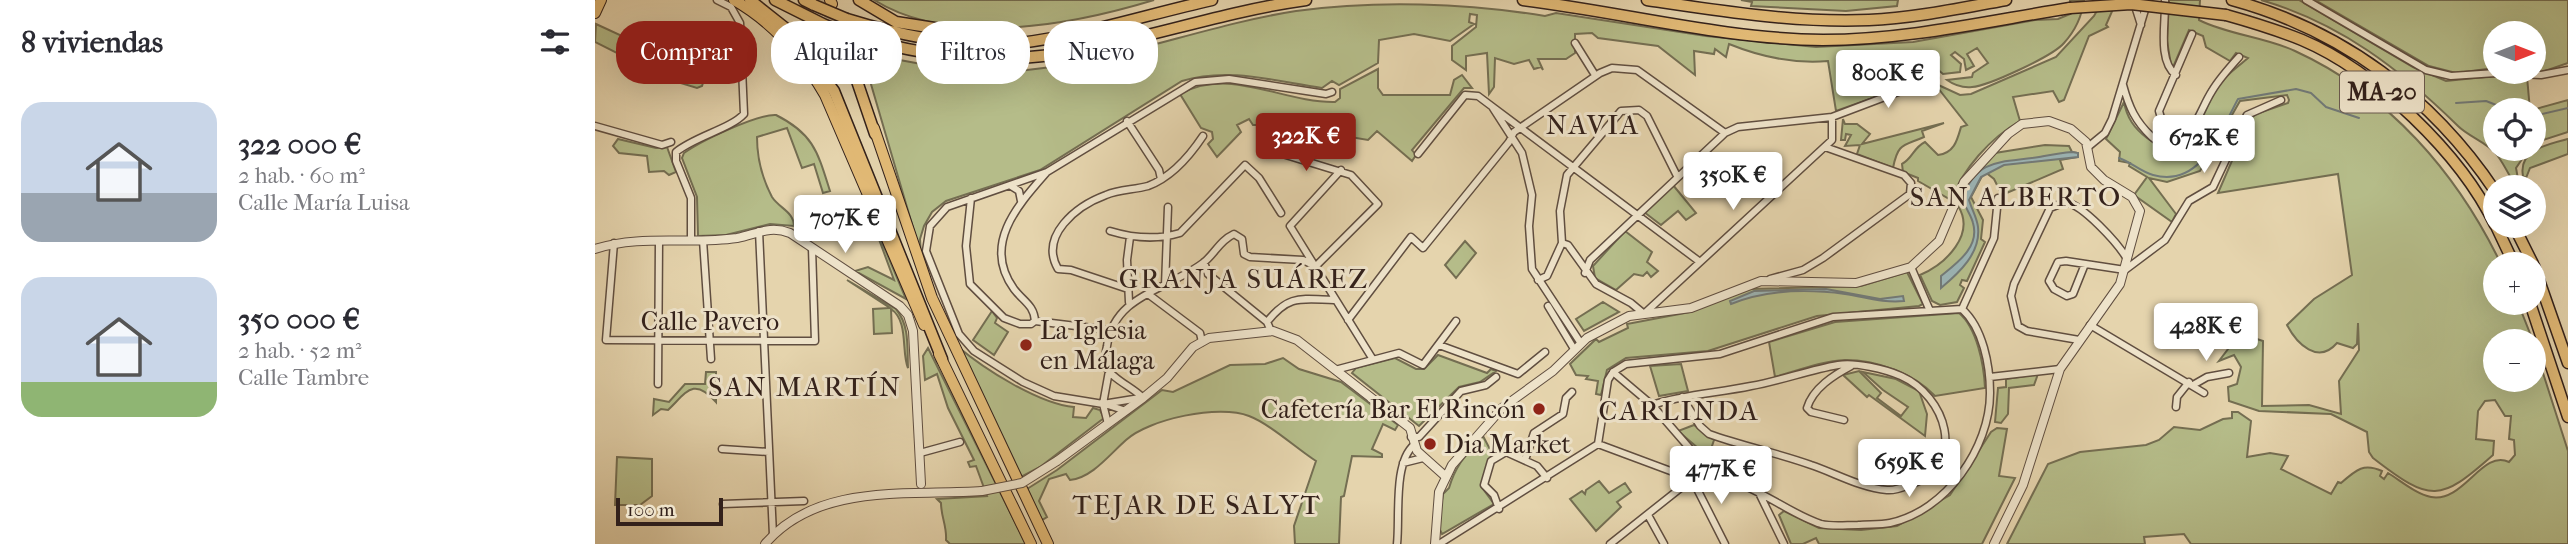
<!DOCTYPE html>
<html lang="es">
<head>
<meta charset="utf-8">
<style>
  body { margin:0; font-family:"IM FELL French Canon",serif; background:#f2f2f3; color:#2b2b33; height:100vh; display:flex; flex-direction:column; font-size:26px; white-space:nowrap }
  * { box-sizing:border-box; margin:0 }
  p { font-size:23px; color:#7c7c81 }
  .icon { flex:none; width:38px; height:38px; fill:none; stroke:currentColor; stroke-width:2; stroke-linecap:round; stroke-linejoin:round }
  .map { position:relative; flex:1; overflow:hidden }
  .drawer { display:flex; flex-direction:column; background:#fff; width:595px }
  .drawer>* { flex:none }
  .hud { position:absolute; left:21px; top:21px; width:665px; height:63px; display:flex; gap:14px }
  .needle { width:46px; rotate:90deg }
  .buttons { position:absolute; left:1888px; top:21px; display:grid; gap:14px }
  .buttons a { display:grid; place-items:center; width:63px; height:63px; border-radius:50%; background:#fff; box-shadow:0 7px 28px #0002; font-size:35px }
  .scale { position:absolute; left:21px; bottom:18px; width:107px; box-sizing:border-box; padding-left:7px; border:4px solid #33211b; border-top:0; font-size:19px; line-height:24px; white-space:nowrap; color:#33211b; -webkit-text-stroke:5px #eee3ca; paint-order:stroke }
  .price { position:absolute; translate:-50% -60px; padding:0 16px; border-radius:7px; background:#fff; color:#222; font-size:23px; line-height:46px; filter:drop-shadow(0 2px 4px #0008) }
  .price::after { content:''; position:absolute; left:50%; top:42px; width:21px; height:16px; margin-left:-10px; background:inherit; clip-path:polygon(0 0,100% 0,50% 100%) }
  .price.current { background:#8f2418; color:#fff }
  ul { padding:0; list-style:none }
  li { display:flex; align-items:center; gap:21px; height:175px; padding:0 21px }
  li span { display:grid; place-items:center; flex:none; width:196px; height:140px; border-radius:21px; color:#555 }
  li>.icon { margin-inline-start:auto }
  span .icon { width:84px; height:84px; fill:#fffc; stroke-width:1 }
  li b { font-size:30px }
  h2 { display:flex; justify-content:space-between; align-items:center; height:84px; padding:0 21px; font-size:30px }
  .pill { padding:0 24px; border-radius:28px; background:#fff; box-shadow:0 7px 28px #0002; font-size:24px; line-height:63px }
  .pill.current { background:#8f2418; color:#fff }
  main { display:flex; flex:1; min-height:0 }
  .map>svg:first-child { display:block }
</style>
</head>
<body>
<main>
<section class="drawer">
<h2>8 viviendas<svg class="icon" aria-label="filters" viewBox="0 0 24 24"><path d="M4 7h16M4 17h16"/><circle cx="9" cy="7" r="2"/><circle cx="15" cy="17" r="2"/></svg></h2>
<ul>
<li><span style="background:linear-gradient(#c9d6e8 65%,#9aa5b1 0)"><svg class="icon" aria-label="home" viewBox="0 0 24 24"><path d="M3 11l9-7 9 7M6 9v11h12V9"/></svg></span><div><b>322 000 €</b><p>2 hab. · 60 m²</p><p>Calle María Luisa</p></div></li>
<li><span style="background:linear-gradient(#c9d6e8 75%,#8fb573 0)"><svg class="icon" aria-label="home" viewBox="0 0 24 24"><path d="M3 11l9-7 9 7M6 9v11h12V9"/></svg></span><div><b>350 000 €</b><p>2 hab. · 52 m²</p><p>Calle Tambre</p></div></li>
</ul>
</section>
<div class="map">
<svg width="1973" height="544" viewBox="0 0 1973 544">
  <rect width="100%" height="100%" fill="#e5d4ad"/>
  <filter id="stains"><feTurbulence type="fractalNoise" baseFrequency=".00286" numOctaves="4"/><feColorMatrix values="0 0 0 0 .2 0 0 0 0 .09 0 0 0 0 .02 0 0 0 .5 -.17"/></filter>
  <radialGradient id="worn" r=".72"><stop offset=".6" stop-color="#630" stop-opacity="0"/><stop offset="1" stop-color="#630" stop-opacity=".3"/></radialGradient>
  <path fill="#b5bc89" stroke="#746e52" stroke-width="2" d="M279,0H559C477,25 356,48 279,0Z
    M1146,0H1303L1302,6L1251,11L1156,6L1157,2Z
    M1475,0H1489C1487,16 1480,31 1469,43C1458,56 1393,86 1377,87C1367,88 1359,85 1352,80L1377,77L1378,73L1393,63L1382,48L1372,54L1379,66L1371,70L1369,59L1360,52L1356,55L1366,64L1365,72L1348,74L1334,62L1257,70L1255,76L1259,83C1285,88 1308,79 1333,72L1334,78L1241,111L1233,61C1199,64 1166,57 1134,44L1131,57L1120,49L1119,54L1099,51L1100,75L1063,46L1003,38L997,33L980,34V53L971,59H943L948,70L946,67L939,69L934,60L919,64L900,58L899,87L894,94L892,53L871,56V70L857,60V46L881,27L882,15L875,14L874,22L879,24L855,41L819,34L784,40L783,63L744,85L737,81L727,88C679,81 633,67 587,81L445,170L351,201L337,212L329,226L325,239L326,255L273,74L285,56C332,66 383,75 432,70C524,61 611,25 701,11C782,0 870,3 950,16L961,13L1111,36L1221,47L1318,42L1440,20L1463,19L1475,14Z
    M1508,0H1522L1511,25L1513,27L1494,36L1469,100L1464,102L1458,91L1418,97L1425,121C1395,138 1368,169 1356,200L1323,181V178L1308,172L1307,164C1318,158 1318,148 1330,142L1343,155C1359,153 1362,141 1366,127L1372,125L1339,83L1365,95L1376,94L1461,57L1499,16Z
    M1574,0H1605L1604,20C1634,35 1670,37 1700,51C1794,94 1862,173 1906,264H1900V303H1923L1938,341H1900V380H1939V345L1973,451V544H1596L1589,534L1549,537L1550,544H1412L1453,464L1485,452L1551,445L1564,440L1579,427L1605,430L1628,419L1637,418V412H1643L1656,421L1652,457L1675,453L1693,456L1686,469L1736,494L1743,482L1746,483C1762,469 1769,463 1787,471L1785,476L1789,479L1793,473C1806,481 1821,494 1836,497C1869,503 1887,449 1914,462L1920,455L1919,440L1914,439L1916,416H1910L1900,400L1890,401L1883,411L1881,439L1899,441L1898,455C1845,502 1836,503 1778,458L1774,452L1772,432L1736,414L1664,411L1634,401L1633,387L1642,384L1646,367L1639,355L1624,361L1640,340L1659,338L1668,341L1667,406L1714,405L1746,414L1744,381L1764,350L1763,323L1762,344L1758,348L1742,343C1723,365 1702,344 1692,325L1719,299L1757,275L1743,174L1623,193L1655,119L1661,114L1693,103L1694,100L1692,95L1645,101L1605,171L1572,182L1554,178L1581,214L1577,222L1539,195L1552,177L1534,166L1535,163L1524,161L1525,152L1511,139L1529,102C1532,118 1539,128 1552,138C1596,171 1605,110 1625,84C1633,73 1643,67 1653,58L1641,53L1635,61L1611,47L1608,36L1594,30L1579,65H1576L1572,41Z
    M1666,0H1704L1818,67L1851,81L1910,75L1932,77L1935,110H1900V149H1934L1921,168L1923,179L1931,187H1921C1915,177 1909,164 1902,155C1892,142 1874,137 1863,126C1805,69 1745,23 1666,0Z
    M1720,0H1973V63L1947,72L1939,71V33H1900V68L1861,73L1834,66Z
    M1,24L38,41L36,56L89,73L94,61L139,74L138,78L112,70L107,86L102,88L43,70L44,64L0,42Z
    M783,69V88L788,95H855L859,80L867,75L877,88H869L817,150L821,155L817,161L782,131L773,140L689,126L681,149H665L667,125H658L654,119L642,125L646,132L622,157L613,144L618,139L617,132L606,128L585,94C635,66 687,103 740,102L745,98V89Z
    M1973,100V132L1939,143L1937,110Z
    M181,115C219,134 223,153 235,191L228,193L219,164L207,168L192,128L162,137C162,158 167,178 177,197C184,208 199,212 199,226L175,224L131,235L103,236L102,197L87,158L89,153C106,141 162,114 181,115Z
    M1248,119L1250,124H1262L1275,134L1267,144L1349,123L1327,131L1329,137C1309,146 1303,142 1298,168L1262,154L1265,145L1250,146L1256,135L1251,134L1250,140H1246Z
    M23,139L61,148L72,147L81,172L74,175L69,171L54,172L52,156L24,153L18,146Z
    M1973,139V154L1935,168L1931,178L1928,176C1923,150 1953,144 1973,139Z
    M1450,145L1474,146L1477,152L1483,153V157L1465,160L1468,169L1407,195L1399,179L1385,168L1400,153Z
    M1383,171L1387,176L1376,197L1388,220L1386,239L1390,242L1372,281L1367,280L1365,285L1369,288L1362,302L1345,305L1337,301L1325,275C1351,264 1381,234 1363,206L1371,185Z
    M1078,185L1101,213L1091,220L1083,211L1066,225L1049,212Z
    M271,204L311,299L260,271L273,267L299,280Z
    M1030,231L1057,252L1052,262L1063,271L1056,277L1052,272L1048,276L1039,274L1021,290L1000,278L998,266Z
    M870,241L881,253L861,278L850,265Z
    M1312,272L1328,304L1324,306L1222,316L1113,351L1031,358L1012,370L1006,395L1001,394L1003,381L991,379L993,376L981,375L975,364L1001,339L1004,342L1033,328L1032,324L1095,312L1154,289L1266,286Z
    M252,280L301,309C315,326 312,348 313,368C306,352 314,321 296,309L297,333L279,334L278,309L295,308Z
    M1008,302L1024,312L989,331L981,319Z
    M397,311L402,318L400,323L413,332L399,355L378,340Z
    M1364,313C1382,328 1389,365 1390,388L1340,396C1319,373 1281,360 1250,360C1227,361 1202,371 1180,377L1174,342L1240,322Z
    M362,346C389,369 444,404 479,407L478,417L491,418L498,408L505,410L509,418L445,467L424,478Z
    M333,348L431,544H355L351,540C352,526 346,517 346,503L342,499L392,496L381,466L375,467L373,462L379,460L353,408L342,374L330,380L328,356Z
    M843,355L892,373L896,369L901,371L885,382L864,387L824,426L757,373L761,368L800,358L821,369H829Z
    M688,358L704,369L746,382L803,425L800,430L788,424L777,449L787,454V457L757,456L749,496L746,497L744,544H700L699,526L721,461C701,448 675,424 654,416C624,404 554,419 531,440C515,454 497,478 475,480L471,474L454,479L444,501L452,517L447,520L432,489L462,470L567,390L578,392L635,365L670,364Z
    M1086,364L1093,391L1064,396L1055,366Z
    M1264,371L1286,393L1282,398L1306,416L1313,407L1288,390L1268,372L1301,379L1324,391L1332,414L1330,436L1274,395L1272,397L1248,375Z
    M111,372H121V402C98,376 91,393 73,410L66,409L58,415L59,399L74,402L90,384H110Z
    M1443,374L1439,385L1414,388L1413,414L1406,423L1400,422L1403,388L1411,387V379Z
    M1099,425L1119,440L1115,452L1134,457L1131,472L1083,431Z
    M1402,428L1412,429L1404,476L1420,478L1387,544H1224L1221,538L1208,544H1196L1184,515L1189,511L1224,528L1266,530L1302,526L1355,495L1396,432Z
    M888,436L897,453L886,486L899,504L847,534L843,526L848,494L854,488C861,464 871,455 888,436Z
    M22,457L57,459V496L45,505H20Z
    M1004,481L1014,493L1030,483L1036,492L1022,502L1026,507L1001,531L975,499L987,491L990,494L991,490Z"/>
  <path fill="#9cb5b6" stroke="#727a78" stroke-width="2" d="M1477,152L1483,153V157L1409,165L1386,177L1374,200C1377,210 1382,218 1383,227C1386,253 1364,273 1346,288V276C1362,263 1385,247 1378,223C1376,214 1369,207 1368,198C1381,156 1411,163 1444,157C1455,155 1465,153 1477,152Z
    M1231,289L1285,299L1308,296L1309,301C1287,303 1271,297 1250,294C1213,289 1171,290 1136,304L1135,301L1159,291Z"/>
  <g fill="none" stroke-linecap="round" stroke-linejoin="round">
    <path stroke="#727a78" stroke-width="2" d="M1861,103L1891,101L1914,110
      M1939,116L1973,108
      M1524,158C1536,162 1546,172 1558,175C1606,188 1624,134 1643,99L1701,89L1716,93L1731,107L1764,118"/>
    <path stroke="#c1b090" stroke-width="10" stroke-dasharray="10 5" stroke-linecap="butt" d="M226,0L249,43"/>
    <g stroke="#604e40" stroke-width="9">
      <path id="minor" d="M1570,0C1571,21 1562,61 1581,75
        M1711,0L1831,70L1856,76L1901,73L1946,75L1973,70
        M1539,3L1546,25
        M980,43L1000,75
        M1528,85C1534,107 1540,121 1557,137C1590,167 1603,112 1617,91C1624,79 1634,68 1644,57
        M898,108L927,153L937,195L934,226L937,269L985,342
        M532,121L564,170L566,179
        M0,126L67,145L76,142
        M1584,144L1570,132L1564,111L1597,34
        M1493,147L1510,133L1517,119L1553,0
        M681,152L756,175L783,204L719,268
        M823,154L870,95L883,96L1105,262
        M746,170L695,226L777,358
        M416,186L424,191L426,201
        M376,198L371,246L375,284L409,318L425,324H436L440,321L514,330
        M164,231L178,535
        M515,231C538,238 562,240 585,233L650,165L664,178L686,213
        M96,240V198L81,161V152C101,136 135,129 149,114L145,23L136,7L122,0
        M108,240L116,359
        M19,243L11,340L220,341L217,248
        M967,243L965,211L972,175L1026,111L1044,110L1052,116L1082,176
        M967,243L973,245L1001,284L1036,303L1048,313
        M609,262L613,274L672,322L676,331
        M1490,264L1478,294L1472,296L1459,289L1454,281L1463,262L1471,261L1530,270L1570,240L1594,201L1618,187L1652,115L1686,100
        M1316,267L1335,311
        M990,273L995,260L1130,133L1143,127L1237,117L1340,78
        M1175,279L1208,270L1228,258L1315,194L1316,183L1309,175L1230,147
        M943,280L952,276L967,243
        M570,286L573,207
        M533,289L476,270L463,269C444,236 481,206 511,195C524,189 539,190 553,186C577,177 594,157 608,136
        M553,294L605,333L607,342
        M534,302L532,260L535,237
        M953,306L979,349
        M1367,309L1399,238L1403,198
        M1051,312L1237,140V117
        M753,320L816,237L828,248L914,142L919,132L1005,73L1017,68L1042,70L1130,133
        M440,321C439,305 428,301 419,289C387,245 422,206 451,173
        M672,322C694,294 706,299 739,300
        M1495,325L1609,393
        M1484,340L1432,331L1423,326L1416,296L1419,284L1455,208L1470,202C1487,204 1523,243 1532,259
        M844,345L923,374L950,352
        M740,370L804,353L828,365L861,321
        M1018,372L1057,405L1103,458L1133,480
        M1395,377L1465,369
        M63,384L64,241
        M1598,385L1612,377L1634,373
        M545,398L508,404L459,396L428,382L379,351L364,334L331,251L335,226L352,207L452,172L600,82L634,79L731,94L737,92
        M548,398C539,388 517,379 511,367C508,361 511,352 512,346C519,295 572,290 608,263C620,254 624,241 639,234L647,239L649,254L655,257L708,260L718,265
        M508,404L514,371
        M508,404L513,424
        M510,404L531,411
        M1057,405C1089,394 1123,393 1156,386C1185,381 1214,370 1243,365C1260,362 1290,369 1306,376C1351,396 1373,463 1317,484C1309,487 1300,491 1292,490C1266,488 1240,473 1216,465C1183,453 1147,446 1114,434L1105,426L1087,397
        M1581,407L1582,397L1594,382
        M1249,420L1216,412L1212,408C1218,388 1239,375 1256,366
        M816,437H824L866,391L891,385L901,377
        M1003,444L1013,380L1018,372L1031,364L1125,354L1238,317L1367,309C1388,328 1395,365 1395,393C1395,448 1351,511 1295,523C1285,525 1273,524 1263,525C1251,525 1238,527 1226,524C1185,511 1142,467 1097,479L1015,544
        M1003,444L1097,479
        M127,449L174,452
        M325,453L365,442
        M930,460L939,433L968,414L971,398L977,392
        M808,463L828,458
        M1097,479L1130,544
        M1165,495L1189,544
        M128,504L209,501
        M904,509L899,495L889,485L896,461L911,452L942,466L952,478
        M1053,515L1069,544
        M802,544C805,517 798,463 819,445
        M844,544L1003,444"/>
    </g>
    <g stroke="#604e40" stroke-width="10">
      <path id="tertiary" d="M0,249C46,234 95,245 142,238C162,234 175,225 195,233L305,306L313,315L318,331L326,484
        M462,461L548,398L572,378L598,347L614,338L678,331L702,340L815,428L822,451L850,476
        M170,544C223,482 314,496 387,491
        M840,544L844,492L857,465L907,408L958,371L992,338L1034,316L1096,308L1166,281L1261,283L1316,267L1344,241L1369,182L1413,134L1427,124L1454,121L1476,129L1491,142L1496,167L1509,180L1537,197L1545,211L1525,284L1465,369L1428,485L1399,544"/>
    </g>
    <g stroke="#33211b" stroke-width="12">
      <path id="primary" d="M139,0C179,23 207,55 230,95L329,325
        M235,0L237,4
        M0,13L6,0
        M256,46L262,67
        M279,128L337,298L453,544
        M344,354L436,544"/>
    </g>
    <g stroke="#33211b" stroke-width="13">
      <path id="motorway" d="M155,0L194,31L239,91L347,359
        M180,0L230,25
        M209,0L219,5
        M264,0L301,22L397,37
        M928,0C1027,12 1128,39 1228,40C1311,40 1393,21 1475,8
        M1052,0C1126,11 1199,23 1274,20C1320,18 1366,8 1411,0
        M1637,0C1747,30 1837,97 1900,191
        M1631,15C1656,22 1682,30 1707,40C1780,71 1866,154 1900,225
        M252,19C307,36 367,49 425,43C490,35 554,14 617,0
        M258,35C328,57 402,65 475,52C555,38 631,11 711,0
        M249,43L280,134
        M1901,226L1919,264
        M1919,226L1938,264
        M1939,266L1973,363
        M1935,303L1973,417"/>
    </g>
    <use href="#minor" stroke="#eee3ca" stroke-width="6"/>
    <use href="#tertiary" stroke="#eee3ca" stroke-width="8"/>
    <use href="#primary" stroke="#e2ba76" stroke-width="10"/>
    <use href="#motorway" stroke="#e2ba76" stroke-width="10"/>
    <g stroke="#604e40" stroke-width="10" stroke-linecap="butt">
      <path id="tertiary-bridge" d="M387,491L427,483L462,461"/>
    </g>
    <g stroke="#33211b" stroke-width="13" stroke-linecap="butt">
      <path id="motorway-bridge" d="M219,5L252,19
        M1475,8L1536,4L1631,15
        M230,25L258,35"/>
    </g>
    <use href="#tertiary-bridge" stroke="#eee3ca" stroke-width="8"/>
    <use href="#motorway-bridge" stroke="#e2ba76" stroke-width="10"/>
  </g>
  <g fill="#8f2418" stroke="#eee3ca" stroke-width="2.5">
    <circle cx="431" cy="345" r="7"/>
    <circle cx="944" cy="409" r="7"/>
    <circle cx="835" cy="444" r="7"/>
  </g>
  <g text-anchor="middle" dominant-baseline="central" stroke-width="6" stroke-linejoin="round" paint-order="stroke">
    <rect fill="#eee3ca" stroke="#6b5b50" stroke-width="2" x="1745" y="71.5" width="84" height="41" rx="5"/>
    <g font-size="24" font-weight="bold" fill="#33211b">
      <text x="1787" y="92">MA-20</text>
    </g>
    <g font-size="26" fill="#33211b" stroke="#eee3ca">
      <text x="115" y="321">Calle Pavero</text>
    </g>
    <g font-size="26" fill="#33211b" stroke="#eee3ca" text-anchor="start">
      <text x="445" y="330">La Iglesia<tspan x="445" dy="30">en Málaga</tspan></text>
      <text x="930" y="409" text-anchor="end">Cafetería Bar El Rincón</text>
      <text x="849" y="444">Dia Market</text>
    </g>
    <g font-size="28" letter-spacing="2" fill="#33211b" stroke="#eee3ca">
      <text x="998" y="124">NAVIA</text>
      <text x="1421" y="196">SAN ALBERTO</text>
      <text x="649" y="278">GRANJA SUÁREZ</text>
      <text x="210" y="386">SAN MARTÍN</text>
      <text x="1084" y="410">CARLINDA</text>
      <text x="602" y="504">TEJAR DE SALYT</text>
    </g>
  </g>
  <rect width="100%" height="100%" filter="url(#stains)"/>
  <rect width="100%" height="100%" fill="url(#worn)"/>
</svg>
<div class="buttons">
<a><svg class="needle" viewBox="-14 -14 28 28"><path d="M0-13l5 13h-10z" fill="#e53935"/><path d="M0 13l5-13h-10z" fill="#7c7c81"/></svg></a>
<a><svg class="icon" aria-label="locate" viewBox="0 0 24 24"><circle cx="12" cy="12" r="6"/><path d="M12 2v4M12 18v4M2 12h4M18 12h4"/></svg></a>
<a><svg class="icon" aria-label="layers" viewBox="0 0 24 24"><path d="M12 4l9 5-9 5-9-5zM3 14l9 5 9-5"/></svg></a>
<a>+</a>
<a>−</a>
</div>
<div class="scale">100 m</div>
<b class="price" style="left:1293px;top:110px">800K €</b>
<b class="price current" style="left:711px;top:173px">322K €</b>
<b class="price" style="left:1609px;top:175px">672K €</b>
<b class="price" style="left:1138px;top:212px">350K €</b>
<b class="price" style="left:250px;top:255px">707K €</b>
<b class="price" style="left:1611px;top:363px">428K €</b>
<b class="price" style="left:1314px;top:499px">659K €</b>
<b class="price" style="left:1126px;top:506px">477K €</b>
<div class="hud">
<a class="pill current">Comprar</a>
<a class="pill">Alquilar</a>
<a class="pill">Filtros</a>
<a class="pill">Nuevo</a>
</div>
</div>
</main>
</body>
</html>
